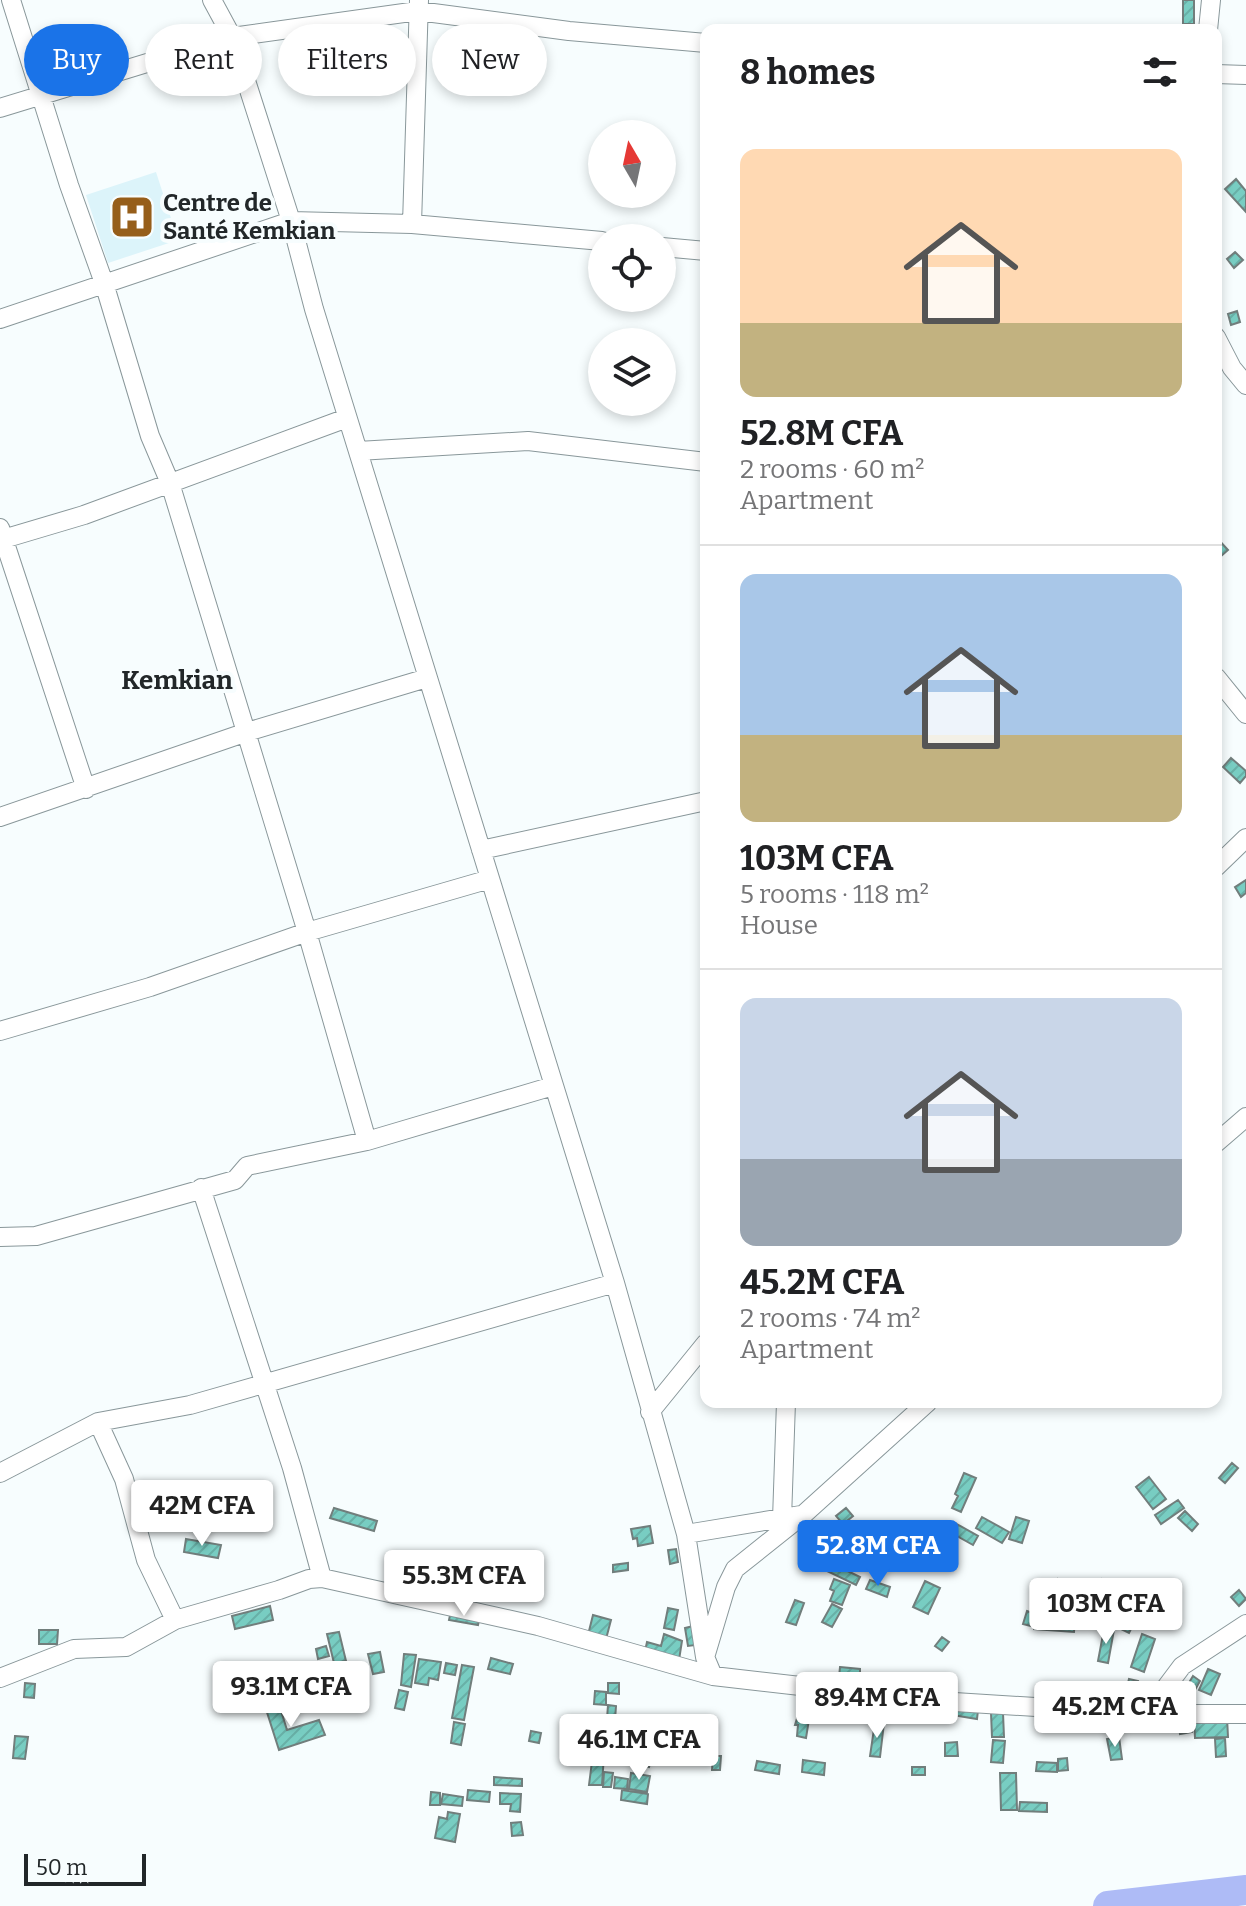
<!DOCTYPE html>
<html lang="en">
<head>
<meta charset="utf-8">
<style>
  body { margin:0; font-family:Bitter,serif; background:#f6f6f6; color:#202124; height:100vh; display:flex; flex-direction:column; font-size:30px; white-space:nowrap }
  * { box-sizing:border-box; margin:0 }
  p { font-size:26px; color:#757577 }
  .icon { flex:none; width:44px; height:44px; fill:none; stroke:currentColor; stroke-width:2; stroke-linecap:round; stroke-linejoin:round }
  .map { position:relative; flex:1; overflow:hidden }
  .sheet { position:absolute; left:700px; top:24px; width:522px; height:1384px; display:flex; flex-direction:column; background:#fff; border-radius:16px; box-shadow:0 4px 12px #0003 }
  .sheet>* { flex:none }
  .hud { position:absolute; left:24px; top:24px; width:556px; height:72px; display:flex; gap:16px }
  .needle { width:52px; rotate:351deg }
  .buttons { position:absolute; left:588px; top:120px; display:grid; gap:16px }
  .buttons a { display:grid; place-items:center; width:88px; height:88px; border-radius:50%; background:#fff; box-shadow:0 4px 12px #0003; font-size:40px }
  .scale { position:absolute; left:24px; bottom:20px; width:122px; box-sizing:border-box; padding-left:8px; border:4px solid #222729; border-top:0; font-size:22px; line-height:28px; white-space:nowrap; color:#222729; -webkit-text-stroke:6px #f7fdfe; paint-order:stroke }
  .price { position:absolute; translate:-50% -68px; padding:0 18px; border-radius:8px; background:#fff; color:#222; font-size:26px; line-height:52px; filter:drop-shadow(0 2px 4px #0008) }
  .price::after { content:''; position:absolute; left:50%; top:48px; width:24px; height:18px; margin-left:-12px; background:inherit; clip-path:polygon(0 0,100% 0,50% 100%) }
  .price.on { background:#1a73e8; color:#fff }
  ul { padding:0; list-style:none }
  li { display:grid; align-content:center; gap:16px; height:424px; padding:0 40px }
  li+li { border-top:2px solid #e0e0e0 }
  li span { display:grid; place-items:center; height:248px; border-radius:16px; color:#555 }
  li>.icon { margin-inline-start:auto }
  span .icon { width:144px; height:144px; fill:#fffc; stroke-width:1 }
  li b { font-size:34px }
  h2 { display:flex; justify-content:space-between; align-items:center; height:96px; padding:0 40px; font-size:34px }
  .pill { padding:0 28px; border-radius:36px; background:#fff; box-shadow:0 4px 12px #0003; font-size:28px; line-height:72px }
  .pill.on { background:#1a73e8; color:#fff }
  .map>svg:first-child { display:block }
</style>
</head>
<body>
<div class="map">
<svg width="1246" height="1906" viewBox="0 0 1246 1906">
  <defs>
    <pattern id="building-hatch" width="6" height="6" patternUnits="userSpaceOnUse" patternTransform="scale(2)"><rect width="6" height="6" fill="#78cdc2"/><path d="M-1 1l2-2M0 6l6-6M5 7l2-2" fill="none" stroke="#68b0a7"/></pattern>
  </defs>
  <rect width="100%" height="100%" fill="#f7fdfe"/>
  <path fill="#dcf4fa" d="M156,172L178,240L108,263L86,195Z"/>
  <g fill="none" stroke-linecap="round" stroke-linejoin="round">
    <path stroke="#aebbf6" stroke-width="30" d="M1108,1906L1246,1890"/>
  </g>
  <path fill="url(#building-hatch)" stroke="#717e7c" stroke-width="2" d="M1183,0H1194V24H1183Z
    M1236,179L1246,191V212L1225,189Z
    M1235,252L1243,260L1234,268L1227,259Z
    M1237,311L1240,322L1231,325L1228,314Z
    M1216,537L1228,550L1219,558L1216,555Z
    M1231,758L1246,771V776L1240,783L1223,767Z
    M1246,880V893L1241,897L1235,887Z
    M1232,1463L1238,1468L1225,1483L1219,1478Z
    M964,1473L976,1478L961,1512L952,1508L958,1496L955,1494Z
    M1149,1477L1166,1499L1153,1509L1136,1487Z
    M1178,1500L1184,1508L1161,1524L1155,1515Z
    M334,1508L377,1521L374,1531L330,1518Z
    M846,1508L853,1516L843,1524L836,1516Z
    M1185,1511L1198,1524L1192,1531L1178,1518Z
    M982,1517L1009,1532L1002,1543L976,1528Z
    M1016,1517L1029,1521L1022,1543L1009,1539Z
    M955,1523L978,1536L973,1545L950,1532Z
    M650,1526L653,1543L638,1546L637,1538L633,1539L631,1529Z
    M186,1539L221,1545L218,1558L184,1552Z
    M676,1549L678,1562L670,1564L668,1550Z
    M829,1562L860,1577L856,1585L825,1570Z
    M628,1563V1570L613,1572V1565Z
    M834,1579L850,1585L842,1605L830,1601L834,1591L830,1589Z
    M1058,1579L1068,1585L1071,1580L1078,1584L1076,1589L1084,1592L1080,1601L1054,1588Z
    M1102,1579L1121,1588L1116,1596L1098,1586Z
    M870,1580L890,1587L887,1597L866,1589Z
    M925,1581L940,1588L928,1614L913,1607Z
    M1044,1588L1062,1593L1056,1613L1038,1608Z
    M1239,1590L1246,1599L1239,1606L1231,1597Z
    M795,1600L804,1603L796,1625L786,1622Z
    M832,1604L842,1609L832,1627L822,1622Z
    M270,1606L273,1620L235,1629L232,1616Z
    M668,1608L678,1610L674,1630L664,1628Z
    M451,1611L480,1616L478,1625L449,1620Z
    M1027,1611L1035,1614L1031,1626L1023,1624Z
    M593,1615L611,1620L606,1639L588,1635Z
    M1034,1618L1075,1621L1074,1632L1034,1629Z
    M1119,1618L1133,1625L1129,1633L1115,1626Z
    M693,1626L696,1645L688,1646L685,1628Z
    M1104,1629L1114,1630L1108,1663L1098,1661Z
    M39,1630H58L57,1644H39Z
    M339,1632L346,1661L334,1663L327,1634Z
    M664,1634L682,1641L679,1660L645,1651L647,1642L661,1646Z
    M1142,1634L1155,1639L1144,1672L1131,1667Z
    M942,1637L949,1642L942,1651L935,1646Z
    M326,1646L329,1656L318,1659L316,1649Z
    M380,1652L384,1672L373,1674L368,1654Z
    M404,1654L416,1655L411,1687L401,1685Z
    M491,1658L513,1664L510,1674L488,1669Z
    M419,1659L441,1662L438,1680L429,1678L428,1685L415,1683Z
    M446,1663L457,1665L455,1675L444,1673Z
    M462,1665L474,1667L464,1720L452,1718Z
    M840,1667L860,1669V1678L839,1677Z
    M1208,1669L1220,1674L1211,1695L1199,1690Z
    M316,1672L319,1682L274,1693L272,1685Z
    M1193,1676L1200,1681L1195,1690L1187,1686Z
    M1129,1679L1138,1681L1136,1693L1126,1691Z
    M25,1683L35,1684L34,1698L24,1697Z
    M608,1683H619V1694L608,1693Z
    M399,1690L408,1692L404,1710L395,1708Z
    M595,1691L606,1692V1705L594,1704Z
    M828,1695L850,1697L849,1706L827,1704Z
    M278,1701L287,1730L319,1720L325,1735L279,1750L265,1706Z
    M608,1705L616,1706L615,1720L607,1719Z
    M801,1705L811,1707L806,1738L797,1736L798,1725H795Z
    M947,1705L978,1710L977,1719L946,1714Z
    M991,1713H1003L1004,1737H992Z
    M1191,1717L1192,1732L1180,1734L1178,1719Z
    M1227,1717L1228,1737L1195,1738L1194,1719Z
    M1078,1718L1103,1719L1102,1727H1078Z
    M454,1722L465,1724L461,1745L451,1743Z
    M875,1722L884,1723L880,1757L870,1756Z
    M531,1731L541,1733L539,1743L529,1741Z
    M15,1736L28,1737L25,1759L13,1758Z
    M1119,1737L1122,1759L1111,1760L1107,1739Z
    M595,1738L605,1739L602,1785H589Z
    M1225,1738L1226,1756L1216,1757L1215,1739Z
    M993,1740L1005,1741L1003,1763L991,1762Z
    M638,1742L655,1747L649,1767L633,1763Z
    M957,1742L958,1756H945V1743Z
    M657,1746L687,1754L684,1764L654,1756Z
    M713,1756H721L720,1770H712Z
    M1067,1758L1068,1770L1058,1771V1759Z
    M803,1760L825,1763L824,1775L802,1772Z
    M757,1761L780,1765L779,1774L755,1770Z
    M1037,1762L1057,1763V1772L1036,1771Z
    M912,1767H925V1775H912Z
    M604,1772L613,1773L611,1787H603Z
    M631,1773L650,1776L647,1792L629,1789Z
    M1000,1773H1016L1017,1810H1001Z
    M494,1777L522,1779V1786L494,1785Z
    M615,1777L628,1779L627,1789L614,1788Z
    M468,1790L490,1792L489,1802L467,1800Z
    M622,1790L648,1794L647,1804L621,1800Z
    M431,1792L440,1793V1805H430Z
    M500,1793L521,1794L520,1812L510,1811L511,1804H500Z
    M443,1794L463,1797L462,1806L441,1804Z
    M1020,1802L1047,1803V1812L1019,1811Z
    M448,1812L460,1814L455,1842L435,1838L439,1817L447,1819Z
    M521,1822L523,1835L512,1836L511,1823Z"/>
  <g fill="none" stroke-linecap="round" stroke-linejoin="round">
    <g stroke="#89979a" stroke-width="20">
      <path id="minor" d="M11,0L69,185L104,283L150,436L170,483L307,932L367,1141
        M212,0L232,37L291,221L314,309L615,1283L686,1534L705,1657L713,1676
        M1208,30L1211,0
        M1216,74L1246,75
        M0,108L232,37L418,11L569,31L706,43
        M412,224L419,0
        M662,247L706,251
        M0,319L291,221L412,224L602,241
        M1216,337L1232,368L1246,385
        M358,451L528,441L706,462
        M0,528L86,789
        M0,540L84,515L347,418
        M1216,677L1246,714
        M0,817L247,732L427,678
        M481,850L706,801
        M1216,867L1246,838
        M0,1031L150,987L307,932L490,879
        M1216,1143L1246,1117
        M201,1188L292,1468L322,1578
        M0,1237L36,1236L235,1180L247,1166L367,1141L553,1086
        M650,1412L706,1343
        M98,1422L124,1479L146,1560L175,1620
        M0,1473L98,1422L190,1405L615,1283
        M782,1519L786,1402
        M686,1534L801,1515
        M706,1654L726,1587L735,1569L804,1514L928,1402
        M0,1678L74,1649L126,1647L175,1620L279,1590L309,1579L322,1578L538,1626L713,1676L923,1700L1146,1714H1246
        M1146,1714L1182,1666L1246,1624"/>
    </g>
    <use href="#minor" stroke="#fff" stroke-width="18"/>
  </g>
  <defs>
    <g id="hospital-square" transform="scale(2.3)"><rect x="-9" y="-9" width="18" height="18" rx="4" fill="#965e1a" stroke="#f7fdfe"/><path d="M-5-5h3v3.5h4V-5h3V5h-3V1.5h-4V5h-3Z" fill="#fff"/></g>
  </defs>
  <g fill-rule="evenodd">
    <use href="#hospital-square" x="132" y="217"/>
  </g>
  <g text-anchor="middle" dominant-baseline="central" stroke-width="8" stroke-linejoin="round" paint-order="stroke">
    <g font-size="24" font-weight="bold" fill="#222729" stroke="#f7fdfe" text-anchor="start">
      <text x="163" y="203">Centre de<tspan x="163" dy="28">Santé Kemkian</tspan></text>
    </g>
    <g font-size="26" font-weight="bold" fill="#222729" stroke="#f7fdfe">
      <text x="177" y="680">Kemkian</text>
    </g>
  </g>
</svg>
<div class="buttons">
<a><svg class="needle" viewBox="-14 -14 28 28"><path d="M0-13l5 13h-10z" fill="#e53935"/><path d="M0 13l5-13h-10z" fill="#757577"/></svg></a>
<a><svg class="icon" aria-label="locate" viewBox="0 0 24 24"><circle cx="12" cy="12" r="6"/><path d="M12 2v4M12 18v4M2 12h4M18 12h4"/></svg></a>
<a><svg class="icon" aria-label="layers" viewBox="0 0 24 24"><path d="M12 4l9 5-9 5-9-5zM3 14l9 5 9-5"/></svg></a>
</div>
<div class="scale">50 m</div>
<b class="price" style="left:202px;top:1548px">42M CFA</b>
<b class="price on" style="left:878px;top:1588px">52.8M CFA</b>
<b class="price" style="left:464px;top:1618px">55.3M CFA</b>
<b class="price" style="left:1106px;top:1646px">103M CFA</b>
<b class="price" style="left:291px;top:1729px">93.1M CFA</b>
<b class="price" style="left:877px;top:1740px">89.4M CFA</b>
<b class="price" style="left:1115px;top:1749px">45.2M CFA</b>
<b class="price" style="left:639px;top:1782px">46.1M CFA</b>
<div class="hud">
<a class="pill on">Buy</a>
<a class="pill">Rent</a>
<a class="pill">Filters</a>
<a class="pill">New</a>
</div>
<section class="sheet">
<h2>8 homes<svg class="icon" aria-label="filters" viewBox="0 0 24 24"><path d="M4 7h16M4 17h16"/><circle cx="9" cy="7" r="2"/><circle cx="15" cy="17" r="2"/></svg></h2>
<ul>
<li><span style="background:linear-gradient(#ffd9b3 70%,#c2b280 0)"><svg class="icon" aria-label="home" viewBox="0 0 24 24"><path d="M3 11l9-7 9 7M6 9v11h12V9"/></svg></span><div><b>52.8M CFA</b><p>2 rooms · 60 m²</p><p>Apartment</p></div></li>
<li><span style="background:linear-gradient(#a9c7e8 65%,#c2b280 0)"><svg class="icon" aria-label="home" viewBox="0 0 24 24"><path d="M3 11l9-7 9 7M6 9v11h12V9"/></svg></span><div><b>103M CFA</b><p>5 rooms · 118 m²</p><p>House</p></div></li>
<li><span style="background:linear-gradient(#c9d6e8 65%,#9aa5b1 0)"><svg class="icon" aria-label="home" viewBox="0 0 24 24"><path d="M3 11l9-7 9 7M6 9v11h12V9"/></svg></span><div><b>45.2M CFA</b><p>2 rooms · 74 m²</p><p>Apartment</p></div></li>
</ul>
</section>
</div>
</body>
</html>
